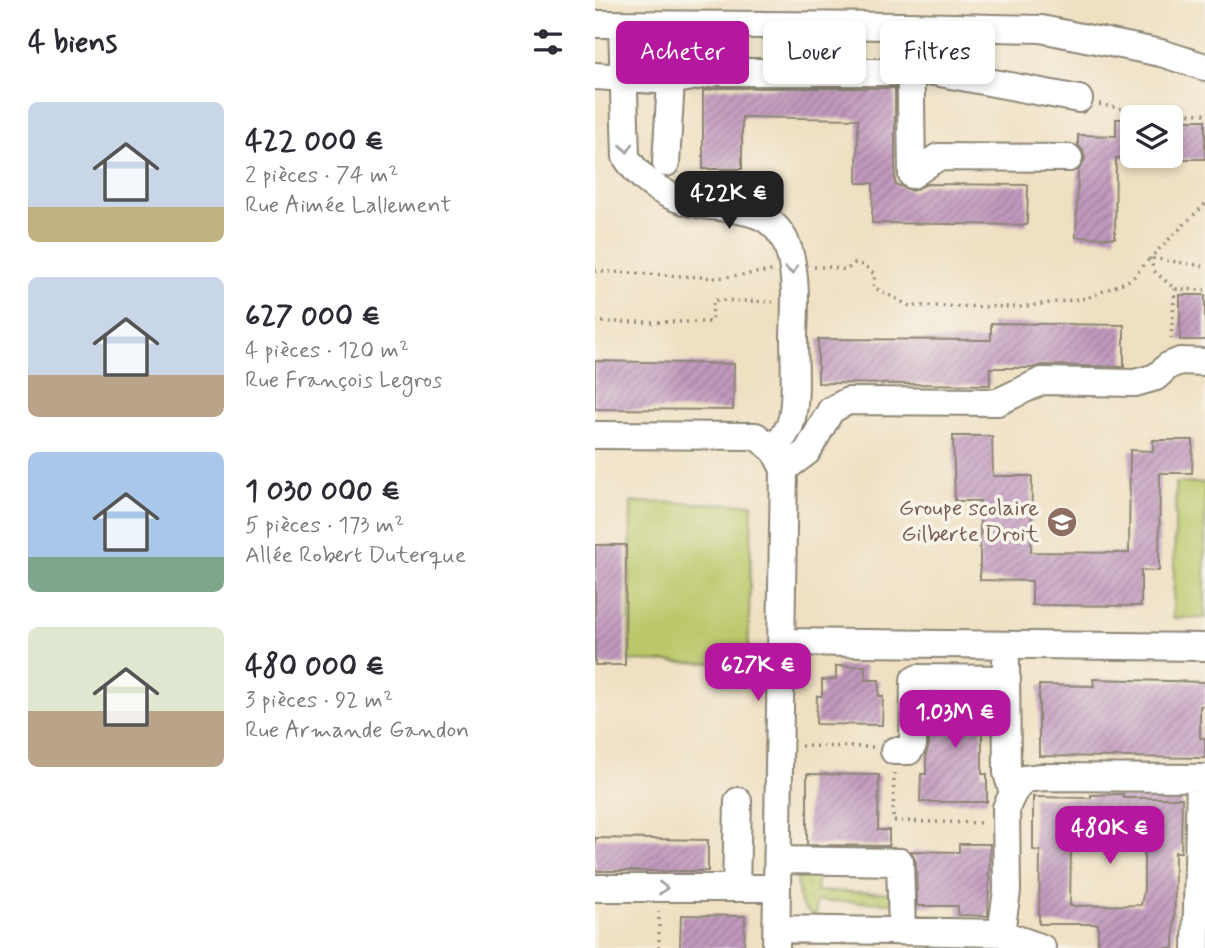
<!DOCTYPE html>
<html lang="fr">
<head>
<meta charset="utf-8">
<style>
  body { margin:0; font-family:Mynerve,sans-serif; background:#f2f2f3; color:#2b2b33; height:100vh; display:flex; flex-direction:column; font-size:26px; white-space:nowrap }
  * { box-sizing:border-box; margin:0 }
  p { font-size:23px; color:#7c7c81 }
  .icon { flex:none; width:38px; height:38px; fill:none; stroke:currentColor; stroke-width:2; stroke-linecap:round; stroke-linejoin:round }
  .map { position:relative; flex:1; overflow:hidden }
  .sheet { display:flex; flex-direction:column; background:#fff; width:595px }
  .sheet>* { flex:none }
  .top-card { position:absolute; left:21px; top:21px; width:483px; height:63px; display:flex; gap:14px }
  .buttons { position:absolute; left:525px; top:105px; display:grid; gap:14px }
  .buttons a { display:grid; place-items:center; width:63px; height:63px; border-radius:10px; background:#fff; box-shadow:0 4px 10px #0003; font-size:35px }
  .price { position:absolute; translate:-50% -60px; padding:0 16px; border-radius:14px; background:#b5179e; color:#fff; font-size:23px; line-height:46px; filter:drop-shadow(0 2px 4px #0008) }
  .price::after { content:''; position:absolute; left:50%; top:42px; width:21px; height:16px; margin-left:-10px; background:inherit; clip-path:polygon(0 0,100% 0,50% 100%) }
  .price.on { background:#222; color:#fff }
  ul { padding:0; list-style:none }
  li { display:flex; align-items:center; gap:21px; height:175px; padding:0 28px }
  li span { display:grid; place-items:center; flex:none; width:196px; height:140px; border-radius:10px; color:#555 }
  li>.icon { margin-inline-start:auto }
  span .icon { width:84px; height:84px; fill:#fffc; stroke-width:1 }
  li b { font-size:30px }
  h2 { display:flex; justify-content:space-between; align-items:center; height:84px; padding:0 28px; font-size:30px }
  .chip { padding:0 24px; border-radius:10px; background:#fff; box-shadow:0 4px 10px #0003; font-size:24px; line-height:63px }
  .chip.on { background:#b5179e; color:#fff }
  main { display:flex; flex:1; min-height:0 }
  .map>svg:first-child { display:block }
</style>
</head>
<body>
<main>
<section class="sheet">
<h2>4 biens<svg class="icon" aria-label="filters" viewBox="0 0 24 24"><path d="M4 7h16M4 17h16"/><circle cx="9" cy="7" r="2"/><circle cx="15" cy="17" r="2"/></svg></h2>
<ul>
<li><span style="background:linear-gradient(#c9d6e8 75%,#c2b280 0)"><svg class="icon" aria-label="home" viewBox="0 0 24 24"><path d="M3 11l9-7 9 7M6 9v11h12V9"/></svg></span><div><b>422 000 €</b><p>2 pièces · 74 m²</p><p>Rue Aimée Lallement</p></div></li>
<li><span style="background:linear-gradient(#c9d6e8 70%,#b9a48a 0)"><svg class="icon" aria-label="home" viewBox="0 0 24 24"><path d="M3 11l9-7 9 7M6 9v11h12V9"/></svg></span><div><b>627 000 €</b><p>4 pièces · 120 m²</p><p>Rue François Legros</p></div></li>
<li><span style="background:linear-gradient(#a9c7e8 75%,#7fa58c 0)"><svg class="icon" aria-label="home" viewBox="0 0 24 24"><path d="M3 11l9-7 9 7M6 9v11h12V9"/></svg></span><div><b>1 030 000 €</b><p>5 pièces · 173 m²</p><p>Allée Robert Duterque</p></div></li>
<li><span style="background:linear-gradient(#dfe7d0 60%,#b9a48a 0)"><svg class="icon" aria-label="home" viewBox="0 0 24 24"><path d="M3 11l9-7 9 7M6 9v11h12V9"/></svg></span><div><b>480 000 €</b><p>3 pièces · 92 m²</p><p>Rue Armande Gandon</p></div></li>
</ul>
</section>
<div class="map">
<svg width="610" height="948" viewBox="0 0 610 948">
  <defs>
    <pattern id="grass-dots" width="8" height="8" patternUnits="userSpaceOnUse" patternTransform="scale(1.75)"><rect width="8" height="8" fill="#bbc769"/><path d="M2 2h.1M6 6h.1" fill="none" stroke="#a1ab5b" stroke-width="1.8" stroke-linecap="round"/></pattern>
    <pattern id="building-hatch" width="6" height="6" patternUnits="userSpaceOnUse" patternTransform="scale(1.75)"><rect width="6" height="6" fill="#c199be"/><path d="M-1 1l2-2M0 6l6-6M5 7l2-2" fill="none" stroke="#9d7d9b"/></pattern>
  </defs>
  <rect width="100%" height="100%" fill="#f7f3e8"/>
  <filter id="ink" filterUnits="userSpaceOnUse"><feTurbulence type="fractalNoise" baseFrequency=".0143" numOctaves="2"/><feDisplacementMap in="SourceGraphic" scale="14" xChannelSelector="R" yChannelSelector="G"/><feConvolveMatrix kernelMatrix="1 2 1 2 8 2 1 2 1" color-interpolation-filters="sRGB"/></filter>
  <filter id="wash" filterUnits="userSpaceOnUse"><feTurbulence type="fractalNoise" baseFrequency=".00686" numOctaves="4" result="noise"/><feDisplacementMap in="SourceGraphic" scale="28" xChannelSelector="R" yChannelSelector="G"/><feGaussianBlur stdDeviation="1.57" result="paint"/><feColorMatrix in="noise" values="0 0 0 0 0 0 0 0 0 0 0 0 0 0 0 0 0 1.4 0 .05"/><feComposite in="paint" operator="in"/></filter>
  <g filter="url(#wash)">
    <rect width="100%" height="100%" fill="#efe0c2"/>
    <path fill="url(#grass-dots)" stroke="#73794a" stroke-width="2" d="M202,870L223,871L221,891L298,893V903L221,901V916C200,909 203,890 202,870Z"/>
    <path fill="#bbc769" stroke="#73794a" stroke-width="2" d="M581,483H610V618H578Z
      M36,502L157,504L153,664L34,661Z"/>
    <g id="blocks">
      <path fill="url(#building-hatch)" fill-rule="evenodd" d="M124,88H300V184L317,191L332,184L433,185L432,225L277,223L278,183H262L263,119L147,117V169H108V91Z
        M521,119H537V158H521L520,238L481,237L483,171L490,159L488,151L483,145V135L521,136Z
        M576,120H610V159H576Z
        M585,295H610V340H585Z
        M396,323L529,325V367L447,365L437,368H395V385L223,383V339L396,340Z
        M0,361L139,364L138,410L0,409Z
        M358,436H397L398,476H437L436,552L534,553L535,450L558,451V440H598L597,473H565L564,571L546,570V606L437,605V581L385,580V501H360Z
        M0,545H31L30,665H0Z
        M241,666H270V680H284V696H288L287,725L221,724L222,696H227V680L241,679Z
        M498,679L610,682V706H605V738H610V758L444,756V685L499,686Z
        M335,694L392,695V718H387V774H392V802H325L326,774H331V754L334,745Z
        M212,774L284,775L283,830H294V846L212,845Z
        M528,794V798H587L586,852H580L579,948H503V924H444L445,851L438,850V797L496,798V795ZM469,814L555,816V852H549V890L546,905L475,906L476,851H468Z
        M0,838L113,840V871H0Z
        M364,844H395L393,916L363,915V906H322L321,862L316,851L364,852Z
        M86,915L150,916L149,948H85Z"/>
    </g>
  </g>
  <g filter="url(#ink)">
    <use href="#blocks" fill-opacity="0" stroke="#8d8676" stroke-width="2"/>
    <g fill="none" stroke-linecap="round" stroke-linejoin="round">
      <g stroke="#8d8676" stroke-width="30">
        <path id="minor" d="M0,24L315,26L446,29L566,53L610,67
          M27,25L31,157C44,178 66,194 90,201C130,213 178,200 194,251C202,278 200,308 199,336C199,359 203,409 194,427C190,435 184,443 179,450
          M315,26L317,175
          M0,76L76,81L123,72H340L484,99
          M71,163L76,81
          M317,175L343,157L474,158
          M0,435L161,436L179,450L189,469L181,948
          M189,469L212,452L236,410L253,401L403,402L447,381L540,383L561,377L573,366L585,361L610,362
          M187,642L610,647
          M411,662L412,773L418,793
          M299,751H314L318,745L319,680L323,678L412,679
          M183,860L305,862L307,931
          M0,888H182
          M141,888L143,801
          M182,929L406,933L447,948
          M406,933L412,891L411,808L418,793L429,779L447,777L610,778
          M601,948L605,779"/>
      </g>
      <path stroke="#8d8676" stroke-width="3.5" stroke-dasharray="2 5" stroke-linecap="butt" d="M504,104L537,111L610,114
        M610,204L555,258L559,271L580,289L610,290
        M219,267H233L251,270L260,263L270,266L280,275L278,287L315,306L425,307L492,298L537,279L555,258L610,266
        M0,271L122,278L177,271
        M0,322H116L119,300L178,302
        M576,339L580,289
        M206,746L279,747
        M299,773L298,821L390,823
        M64,948V912"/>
      <use href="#minor" stroke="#fff" stroke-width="26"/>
    </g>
    <defs><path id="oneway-chevron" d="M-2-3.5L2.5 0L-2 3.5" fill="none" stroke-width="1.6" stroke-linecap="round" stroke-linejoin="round" transform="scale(1.75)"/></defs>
    <g stroke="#a0a0a0">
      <use href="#oneway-chevron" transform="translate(32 148) rotate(84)"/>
      <use href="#oneway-chevron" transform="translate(197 270) rotate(82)"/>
      <use href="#oneway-chevron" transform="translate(68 888)"/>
    </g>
  </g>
  <defs>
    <g id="school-disc" transform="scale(1.575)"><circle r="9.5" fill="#8d6e63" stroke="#f7f3e8"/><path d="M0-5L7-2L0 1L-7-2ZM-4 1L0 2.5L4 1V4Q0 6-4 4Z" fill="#fff"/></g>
  </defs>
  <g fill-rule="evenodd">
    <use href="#school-disc" x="467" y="522"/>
  </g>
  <g text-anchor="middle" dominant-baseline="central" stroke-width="7" stroke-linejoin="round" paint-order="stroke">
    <g font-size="23" fill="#785e54" stroke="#f7f3e8" text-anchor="end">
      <text x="444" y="509">Groupe scolaire<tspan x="444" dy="26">Gilberte Droit</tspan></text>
    </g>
  </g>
</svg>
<div class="buttons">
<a><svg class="icon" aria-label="layers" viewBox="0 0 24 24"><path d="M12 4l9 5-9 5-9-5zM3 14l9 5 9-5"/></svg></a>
</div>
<b class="price on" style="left:134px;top:231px">422K €</b>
<b class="price" style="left:163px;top:703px">627K €</b>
<b class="price" style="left:360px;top:750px">1.03M €</b>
<b class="price" style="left:515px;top:866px">480K €</b>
<div class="top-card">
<a class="chip on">Acheter</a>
<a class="chip">Louer</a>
<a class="chip">Filtres</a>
</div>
</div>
</main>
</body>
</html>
